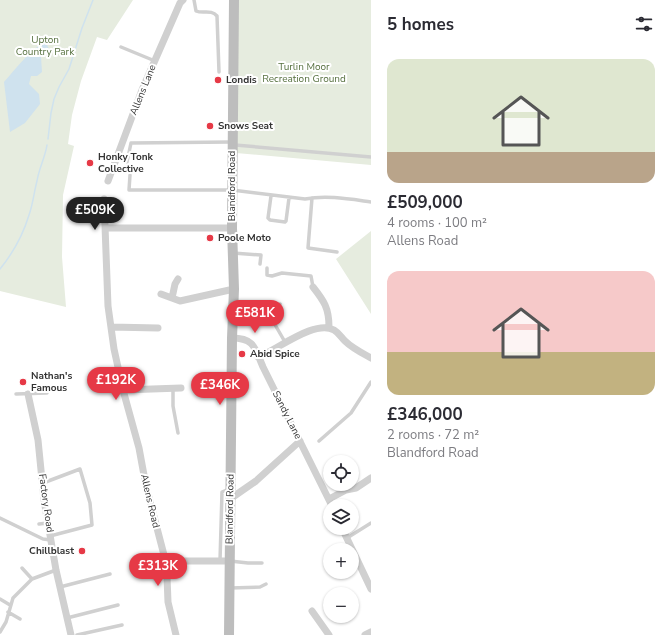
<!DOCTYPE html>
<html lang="en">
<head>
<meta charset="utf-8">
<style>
  body { margin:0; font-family:"Nunito Sans",sans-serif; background:#f7f7f7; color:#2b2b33; height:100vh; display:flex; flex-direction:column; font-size:15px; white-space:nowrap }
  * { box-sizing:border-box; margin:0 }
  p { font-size:13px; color:#7c7c81 }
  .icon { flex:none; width:22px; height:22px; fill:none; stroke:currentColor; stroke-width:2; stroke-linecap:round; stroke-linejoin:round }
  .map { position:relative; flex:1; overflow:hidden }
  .drawer { display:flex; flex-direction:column; background:#fff; width:300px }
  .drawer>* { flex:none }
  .buttons { position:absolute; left:323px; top:455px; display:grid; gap:8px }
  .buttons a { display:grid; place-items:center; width:36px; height:36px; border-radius:50%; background:#fff; box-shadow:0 1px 3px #0004; font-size:20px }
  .price { position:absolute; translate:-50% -34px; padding:0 9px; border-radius:14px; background:#e63946; color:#fff; font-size:13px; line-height:26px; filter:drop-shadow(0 1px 2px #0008) }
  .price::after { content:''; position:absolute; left:50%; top:24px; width:12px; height:9px; margin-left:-6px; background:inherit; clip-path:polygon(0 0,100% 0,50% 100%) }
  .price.active { background:#222; color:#fff }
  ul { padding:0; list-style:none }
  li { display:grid; align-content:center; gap:8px; height:212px; padding:0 16px }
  li span { display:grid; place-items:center; height:124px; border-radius:12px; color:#555 }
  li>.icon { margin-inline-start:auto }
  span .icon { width:72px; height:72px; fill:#fffc; stroke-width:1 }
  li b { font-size:17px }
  h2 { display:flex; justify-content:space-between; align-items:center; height:48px; padding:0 16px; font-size:17px }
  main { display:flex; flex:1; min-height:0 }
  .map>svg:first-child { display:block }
</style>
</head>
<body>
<main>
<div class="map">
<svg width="371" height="635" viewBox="0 0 371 635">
  <rect width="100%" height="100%" fill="#fff"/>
  <path fill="#e6ecdf" d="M0,0H133L107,40L97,37L81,81L72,115L68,144L74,146L63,195L62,257L66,307L0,291Z
    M238,0H371V165L236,153Z
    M371,231V314L336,259Z"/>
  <path fill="#cfe2ee" d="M45,41L49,49L41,57L42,72L37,76H31L29,84L39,94L40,104L25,123L10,132L4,82C17,67 29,52 45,41Z"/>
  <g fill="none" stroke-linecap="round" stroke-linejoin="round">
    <path stroke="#cfe2ee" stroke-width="1.5" d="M48,139L51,113L54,99L59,87L69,69L82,28L93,0
      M0,269C13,253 23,235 29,215C33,204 34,192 37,181C39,168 45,158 47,145"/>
    <path stroke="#d0d0d0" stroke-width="3.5" d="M194,0L196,11C203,14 211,9 217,16L219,72
      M121,47L155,61
      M235,145L371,157
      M127,162L131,143L231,142
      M130,175L129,190H232L305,199C327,195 349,199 371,202
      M271,196L268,218L270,220L285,222L286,221L289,198
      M312,198L308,248L337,252
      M233,253L261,255L260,264
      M267,268V275L272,276L282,273L311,276L313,287
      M280,304L271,312L270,316L285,342
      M173,388V406L178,433
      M16,394L47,393
      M319,441L351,413L371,382
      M43,483L80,469L90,503L92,525L50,536
      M0,518L43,539L51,540
      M39,524L48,523
      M347,538L371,523
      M44,553H53
      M220,561L222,492L229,489
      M230,561L248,563H262
      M22,568L32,579
      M60,587L110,574
      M230,588L260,587L266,584
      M0,599L10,605
      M8,612L20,619
      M67,618L118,605
      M0,632L6,622L13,598L32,579L56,570
      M77,635L122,625"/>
    <path stroke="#d0d0d0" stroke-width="7" d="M108,181L142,90L180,3L183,0
      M104,199L108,306L114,349L123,390L139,448L146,486L164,555L167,577L168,602L176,635
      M105,228H232
      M313,287C324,301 329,308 329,327
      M161,294L180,301L234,289
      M172,298L175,284L178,279
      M111,327L158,328
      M232,338C255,338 255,349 263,367L332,506
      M258,357C277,350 315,319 334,330C339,333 341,337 345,341C352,348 362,353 371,358
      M123,390L181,388
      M28,394L38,440L44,500L56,570L71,635
      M230,499L256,481L300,441
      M329,499L346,490L356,488L371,478
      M342,528L371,589
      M165,561H229
      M312,611L329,635
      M365,635L371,632"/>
    <path stroke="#bdbdbd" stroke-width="10" d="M229,635L232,338L234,289L232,228L234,0"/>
  </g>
  <g fill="#e63946" stroke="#fff" stroke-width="1.5">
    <circle cx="218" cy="80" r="4"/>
    <circle cx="210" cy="126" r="4"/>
    <circle cx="90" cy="163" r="4"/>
    <circle cx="210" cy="238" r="4"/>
    <circle cx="242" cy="354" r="4"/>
    <circle cx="23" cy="382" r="4"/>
    <circle cx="82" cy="551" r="4"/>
  </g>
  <g text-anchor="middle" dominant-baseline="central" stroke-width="4" stroke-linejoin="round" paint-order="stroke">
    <g font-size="10" fill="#56703f" stroke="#fff">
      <text x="45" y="40">Upton<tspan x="45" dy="12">Country Park</tspan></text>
      <text x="304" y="67">Turlin Moor<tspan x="304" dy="12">Recreation Ground</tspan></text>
    </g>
    <g font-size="10" font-weight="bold" fill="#333" stroke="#fff" text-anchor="start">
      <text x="226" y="80">Londis</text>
      <text x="218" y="126">Snows Seat</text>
      <text x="98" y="157">Honky Tonk<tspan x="98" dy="12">Collective</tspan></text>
      <text x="218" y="238">Poole Moto</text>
      <text x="250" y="354">Abid Spice</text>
      <text x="31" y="376">Nathan's<tspan x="31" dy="12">Famous</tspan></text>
      <text x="74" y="551" text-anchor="end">Chillblast</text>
    </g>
    <g font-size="10" fill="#333" stroke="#fff">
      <text transform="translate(143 90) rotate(-68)">Allens Lane</text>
      <text transform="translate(232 186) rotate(-90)">Blandford Road</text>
      <text transform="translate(287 415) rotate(63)">Sandy Lane</text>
      <text transform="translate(150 501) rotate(77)">Allens Road</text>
      <text transform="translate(46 503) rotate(82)">Factory Road</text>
      <text transform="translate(230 509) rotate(-89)">Blandford Road</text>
    </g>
  </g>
</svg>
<div class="buttons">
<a><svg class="icon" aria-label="locate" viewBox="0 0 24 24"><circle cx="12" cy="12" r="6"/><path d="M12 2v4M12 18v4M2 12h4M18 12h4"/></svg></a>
<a><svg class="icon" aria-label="layers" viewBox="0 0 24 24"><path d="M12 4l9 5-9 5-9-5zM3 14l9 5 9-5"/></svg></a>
<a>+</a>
<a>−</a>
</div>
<b class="price active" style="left:95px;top:231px">£509K</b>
<b class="price" style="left:255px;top:334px">£581K</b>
<b class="price" style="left:116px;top:401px">£192K</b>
<b class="price" style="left:220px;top:406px">£346K</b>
<b class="price" style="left:158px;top:587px">£313K</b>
</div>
<section class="drawer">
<h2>5 homes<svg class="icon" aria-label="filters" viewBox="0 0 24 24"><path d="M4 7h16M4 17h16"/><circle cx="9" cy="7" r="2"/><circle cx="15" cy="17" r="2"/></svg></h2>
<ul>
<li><span style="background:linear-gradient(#dfe7d0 75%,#b9a48a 0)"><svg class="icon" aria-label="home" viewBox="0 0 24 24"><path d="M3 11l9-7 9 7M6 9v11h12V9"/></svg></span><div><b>£509,000</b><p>4 rooms · 100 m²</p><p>Allens Road</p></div></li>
<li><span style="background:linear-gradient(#f6c9c9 65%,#c2b280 0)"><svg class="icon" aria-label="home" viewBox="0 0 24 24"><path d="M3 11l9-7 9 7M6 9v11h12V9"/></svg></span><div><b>£346,000</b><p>2 rooms · 72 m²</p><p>Blandford Road</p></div></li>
</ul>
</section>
</main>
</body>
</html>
